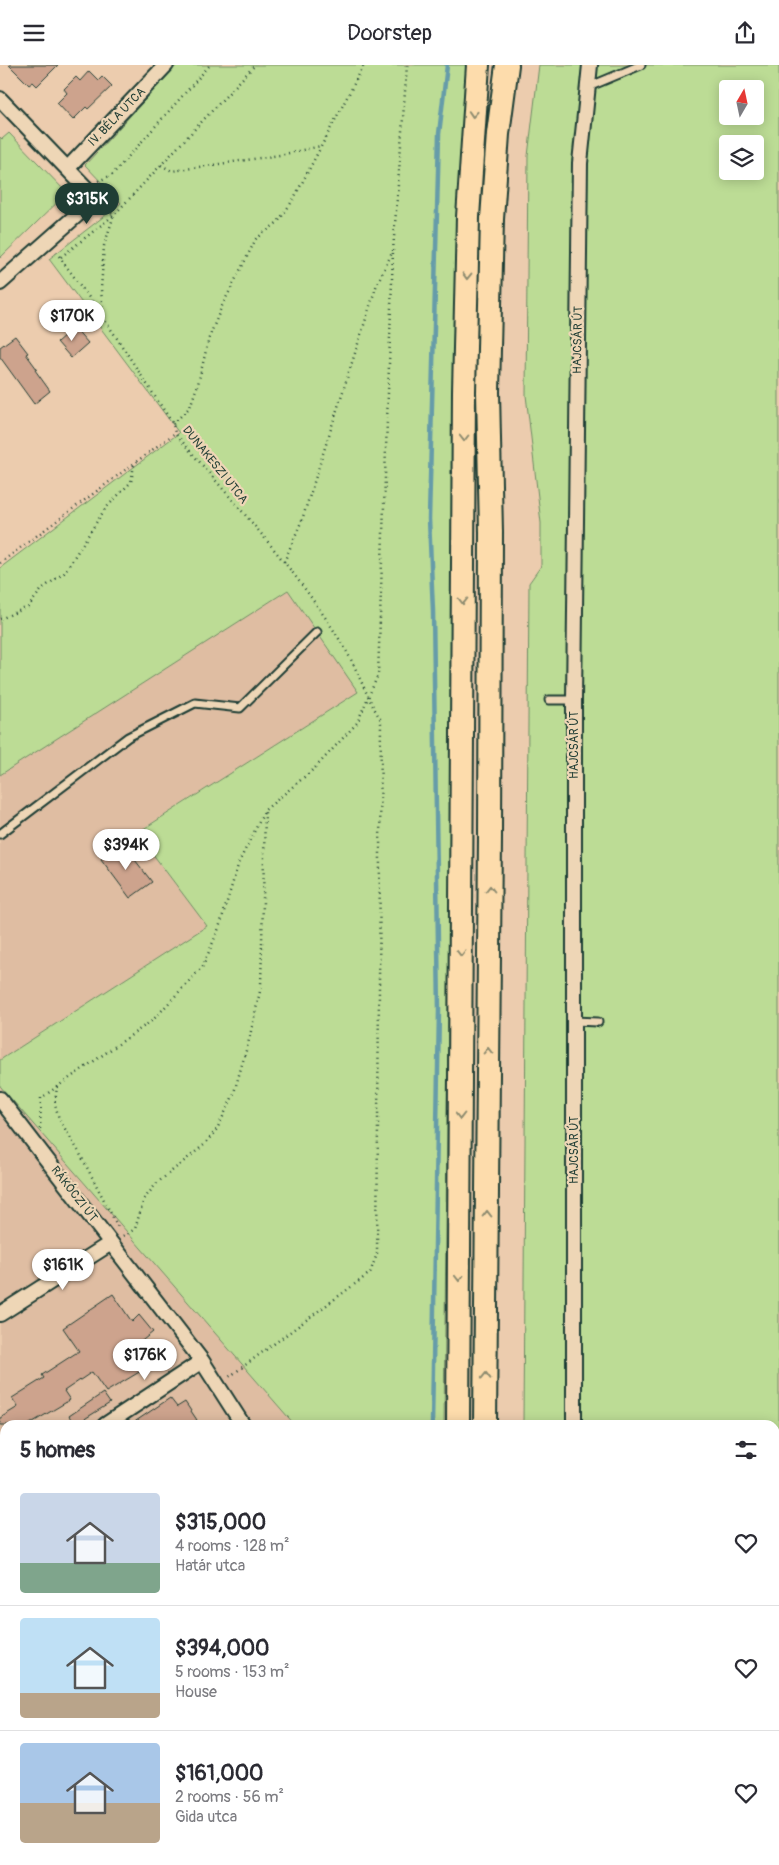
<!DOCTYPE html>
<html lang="en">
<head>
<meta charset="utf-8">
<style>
  body { margin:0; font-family:Pangolin,sans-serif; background:#f7f7f7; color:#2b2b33; height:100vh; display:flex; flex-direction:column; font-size:19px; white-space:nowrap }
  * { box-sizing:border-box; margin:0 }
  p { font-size:16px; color:#7c7c81 }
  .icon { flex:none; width:28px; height:28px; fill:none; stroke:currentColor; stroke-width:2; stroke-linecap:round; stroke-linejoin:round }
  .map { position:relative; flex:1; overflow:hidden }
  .details { position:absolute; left:0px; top:1355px; width:780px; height:445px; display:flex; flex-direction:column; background:#fff; border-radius:15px 15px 0 0; box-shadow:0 2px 12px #0003 }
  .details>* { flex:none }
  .needle { width:32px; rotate:9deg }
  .tools { position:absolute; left:719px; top:15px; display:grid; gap:10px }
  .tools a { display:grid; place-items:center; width:45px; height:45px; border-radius:5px; background:#fff; box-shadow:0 2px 12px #0003; font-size:25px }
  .price { position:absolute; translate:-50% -42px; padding:0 11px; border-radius:18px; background:#fff; color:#222; font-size:16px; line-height:32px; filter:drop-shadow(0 1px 2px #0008) }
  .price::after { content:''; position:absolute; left:50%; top:30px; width:15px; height:11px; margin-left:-8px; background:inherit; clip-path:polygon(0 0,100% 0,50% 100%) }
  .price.selected { background:#1f3d34; color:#fff }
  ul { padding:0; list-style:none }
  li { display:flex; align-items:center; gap:15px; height:125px; padding:0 20px }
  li+li { border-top:1px solid #e1e1e2 }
  li span { display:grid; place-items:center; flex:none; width:140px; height:100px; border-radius:5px; color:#555 }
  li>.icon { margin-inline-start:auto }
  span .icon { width:60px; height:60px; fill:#fffc; stroke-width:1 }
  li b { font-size:21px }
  h2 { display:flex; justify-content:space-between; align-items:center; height:60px; padding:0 20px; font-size:21px }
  header { display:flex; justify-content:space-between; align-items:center; height:65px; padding:0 20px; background:#fff; font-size:22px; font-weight:600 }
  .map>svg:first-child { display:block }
</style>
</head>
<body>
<header><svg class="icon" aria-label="menu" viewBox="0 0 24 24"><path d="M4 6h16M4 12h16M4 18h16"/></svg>Doorstep<svg class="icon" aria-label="share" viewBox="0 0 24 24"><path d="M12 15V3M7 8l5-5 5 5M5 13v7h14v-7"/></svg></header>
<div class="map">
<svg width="779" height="1800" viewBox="0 0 779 1800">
  <rect width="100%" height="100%" fill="#ecccae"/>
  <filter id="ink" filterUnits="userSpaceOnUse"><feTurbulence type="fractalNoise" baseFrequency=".02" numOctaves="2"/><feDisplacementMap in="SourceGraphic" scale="10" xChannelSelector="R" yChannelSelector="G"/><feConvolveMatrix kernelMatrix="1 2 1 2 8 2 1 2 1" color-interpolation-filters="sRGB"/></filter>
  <g filter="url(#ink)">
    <path fill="#dfbda2" d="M288,525L359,627L137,767L207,861L0,995V710Z
      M0,1021L295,1360H5V1795H386V1800H0Z"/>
    <path fill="#bcdc95" stroke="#6e8c64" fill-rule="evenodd" d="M177,0H472L453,461L444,1360H295L0,1021V995L207,861L137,768L358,627L288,525L0,710V503L179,368L49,194L121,138L85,100Z
      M539,0H779V1800H522L521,1795H775V1360H523L529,518L541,501V458L526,330L528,91ZM728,24H755V51H728ZM728,79H755V106H728Z
      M9,68L67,128L0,193V72L2,74Z"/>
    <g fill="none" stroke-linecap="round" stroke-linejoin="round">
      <path stroke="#669ca9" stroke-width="4.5" d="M432,1360L439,945L433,546L429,454L439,69L447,0
        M421,1800L423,1795"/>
    </g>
    <path fill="#cda38d" stroke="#1f3d34" d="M9,0H58L37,21L33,17L29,20Z
      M89,6L98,15L102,11L112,21L88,44L86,42L73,55L57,38L67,28L64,24L76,12L80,16Z
      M74,262L88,278L71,293L57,277Z
      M15,271L28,288L26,289L37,304L35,305L50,326L34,339L0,292V282Z
      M122,778L152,817L130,833L101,794Z
      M113,1229L132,1257L139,1250L153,1267L138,1279L151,1300L106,1327L92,1307L64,1326L70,1335L28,1360H0V1353L18,1342L12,1333L44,1313L42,1310L79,1286L63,1263Z
      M103,1328L110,1338L75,1360L69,1351Z
      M170,1333L177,1342L185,1337L197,1355L190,1360H130Z"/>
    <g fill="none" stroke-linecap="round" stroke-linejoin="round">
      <g stroke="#1f3d34" stroke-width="11">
        <path id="service" d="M586,23L641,0
          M549,635H574
          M0,769L128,672L195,638L240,643L317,567
          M574,956L598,957
          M364,1795L366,1800"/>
      </g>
      <g stroke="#1f3d34" stroke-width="18">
        <path id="minor" d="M0,34L85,122C89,129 90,134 86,142L0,218
          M68,103L166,0
          M0,1034L202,1296L243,1360
          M0,1249L111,1178
          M105,1360L202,1296
          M574,1360V635L580,98L590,0
          M0,1430L5,1426
          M0,1575L5,1571
          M575,1795V1800"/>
      </g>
      <g stroke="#1f3d34" stroke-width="26">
        <path id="trunk" d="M458,1360L464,326L468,152L478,0
          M485,1360L490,772L491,467L488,327L492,154L498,69L507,0
          M434,1800L435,1795
          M453,1800V1795
          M480,1800L481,1795"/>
      </g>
      <path stroke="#1f3d34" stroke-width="2.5" stroke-dasharray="1 4" stroke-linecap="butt" d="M161,100L172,106L280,90L321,81
        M98,116L112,110L210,0
        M56,187L103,252L173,359L175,368C231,435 295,502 341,577C357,602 365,630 381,655L377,1189L370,1208L229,1312
        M61,192L114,150L100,140
        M103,251L101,224L104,181L114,150L255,0
        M173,359L190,342L198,319L209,273L221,243L256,174L278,157L293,135L364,0
        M284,497L302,455L377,219L393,186L407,0
        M0,498L175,368
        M0,554L28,542L43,523L64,508L105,444L131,417L134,400
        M57,1021L55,1039L59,1054L79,1087L119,1164
        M40,1064L41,1033L153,955L203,901L219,863L239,797L265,745L315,703L357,658L378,610L393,186
        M123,1171L135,1164L144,1134L157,1118L204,1080L217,1064L233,1031L249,975L261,922L265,747
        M39,1800L41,1795
        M264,1800L266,1795"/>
      <use href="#service" stroke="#eed6b6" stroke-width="7"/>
      <use href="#minor" stroke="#eed6b6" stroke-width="14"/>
      <use href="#trunk" stroke="#fddcac" stroke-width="22"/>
    </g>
    <defs><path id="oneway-chevron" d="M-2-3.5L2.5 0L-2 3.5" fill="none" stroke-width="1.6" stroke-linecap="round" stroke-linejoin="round" transform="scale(1.25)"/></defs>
    <g stroke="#8e8c70">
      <use href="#oneway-chevron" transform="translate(473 49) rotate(94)"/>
      <use href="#oneway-chevron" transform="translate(467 211) rotate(91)"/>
      <use href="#oneway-chevron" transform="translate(464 373) rotate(90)"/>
      <use href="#oneway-chevron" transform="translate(463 536) rotate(90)"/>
      <use href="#oneway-chevron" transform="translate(490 824) rotate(-90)"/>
      <use href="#oneway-chevron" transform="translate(461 888) rotate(90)"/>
      <use href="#oneway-chevron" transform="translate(488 986) rotate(-90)"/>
      <use href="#oneway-chevron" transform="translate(460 1051) rotate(90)"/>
      <use href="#oneway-chevron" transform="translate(487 1149) rotate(-90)"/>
      <use href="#oneway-chevron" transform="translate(459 1213) rotate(90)"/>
      <use href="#oneway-chevron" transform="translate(486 1311) rotate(-89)"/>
    </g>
  </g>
  <g text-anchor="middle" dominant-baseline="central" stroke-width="4.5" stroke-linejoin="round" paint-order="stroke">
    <g font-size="12" fill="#1f3d34" stroke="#eed6b6">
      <text transform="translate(117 52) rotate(-46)">IV. BÉLA UTCA</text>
      <text transform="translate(578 275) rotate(-89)">HAJCSÁR ÚT</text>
      <text transform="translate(215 400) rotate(51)">DUNAKESZI UTCA</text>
      <text transform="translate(574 680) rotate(-90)">HAJCSÁR ÚT</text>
      <text transform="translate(574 1085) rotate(-90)">HAJCSÁR ÚT</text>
      <text transform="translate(74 1129) rotate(52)">RÁKÓCZI ÚT</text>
    </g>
  </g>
</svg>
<div class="tools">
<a><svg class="needle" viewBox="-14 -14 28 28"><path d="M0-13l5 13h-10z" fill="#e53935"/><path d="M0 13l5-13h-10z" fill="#7c7c81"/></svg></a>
<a><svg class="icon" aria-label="layers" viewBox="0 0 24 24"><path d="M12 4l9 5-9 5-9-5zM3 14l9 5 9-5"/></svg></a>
</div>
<b class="price selected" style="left:87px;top:160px">$315K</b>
<b class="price" style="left:72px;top:277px">$170K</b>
<b class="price" style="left:126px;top:806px">$394K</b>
<b class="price" style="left:63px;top:1226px">$161K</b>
<b class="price" style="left:145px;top:1316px">$176K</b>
<section class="details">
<h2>5 homes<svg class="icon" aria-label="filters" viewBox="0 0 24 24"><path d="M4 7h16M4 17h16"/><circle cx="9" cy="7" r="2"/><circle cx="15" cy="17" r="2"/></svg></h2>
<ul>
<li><span style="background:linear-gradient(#c9d6e8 70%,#7fa58c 0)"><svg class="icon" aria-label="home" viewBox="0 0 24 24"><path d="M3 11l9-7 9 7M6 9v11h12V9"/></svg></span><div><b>$315,000</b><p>4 rooms · 128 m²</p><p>Határ utca</p></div><svg class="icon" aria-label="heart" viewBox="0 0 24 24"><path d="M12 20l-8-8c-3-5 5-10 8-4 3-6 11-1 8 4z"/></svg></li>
<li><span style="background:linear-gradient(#bfe0f5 75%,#b9a48a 0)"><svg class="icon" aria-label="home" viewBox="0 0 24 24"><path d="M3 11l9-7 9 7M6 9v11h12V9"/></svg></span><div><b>$394,000</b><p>5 rooms · 153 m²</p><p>House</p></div><svg class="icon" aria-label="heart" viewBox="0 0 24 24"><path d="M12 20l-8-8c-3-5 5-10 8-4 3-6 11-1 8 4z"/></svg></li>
<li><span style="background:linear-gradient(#a9c7e8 60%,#b9a48a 0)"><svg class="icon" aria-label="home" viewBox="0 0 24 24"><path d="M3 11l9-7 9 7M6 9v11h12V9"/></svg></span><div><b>$161,000</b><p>2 rooms · 56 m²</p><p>Gida utca</p></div><svg class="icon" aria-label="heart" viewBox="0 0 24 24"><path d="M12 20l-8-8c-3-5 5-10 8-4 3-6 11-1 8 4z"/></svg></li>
</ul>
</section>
</div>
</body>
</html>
